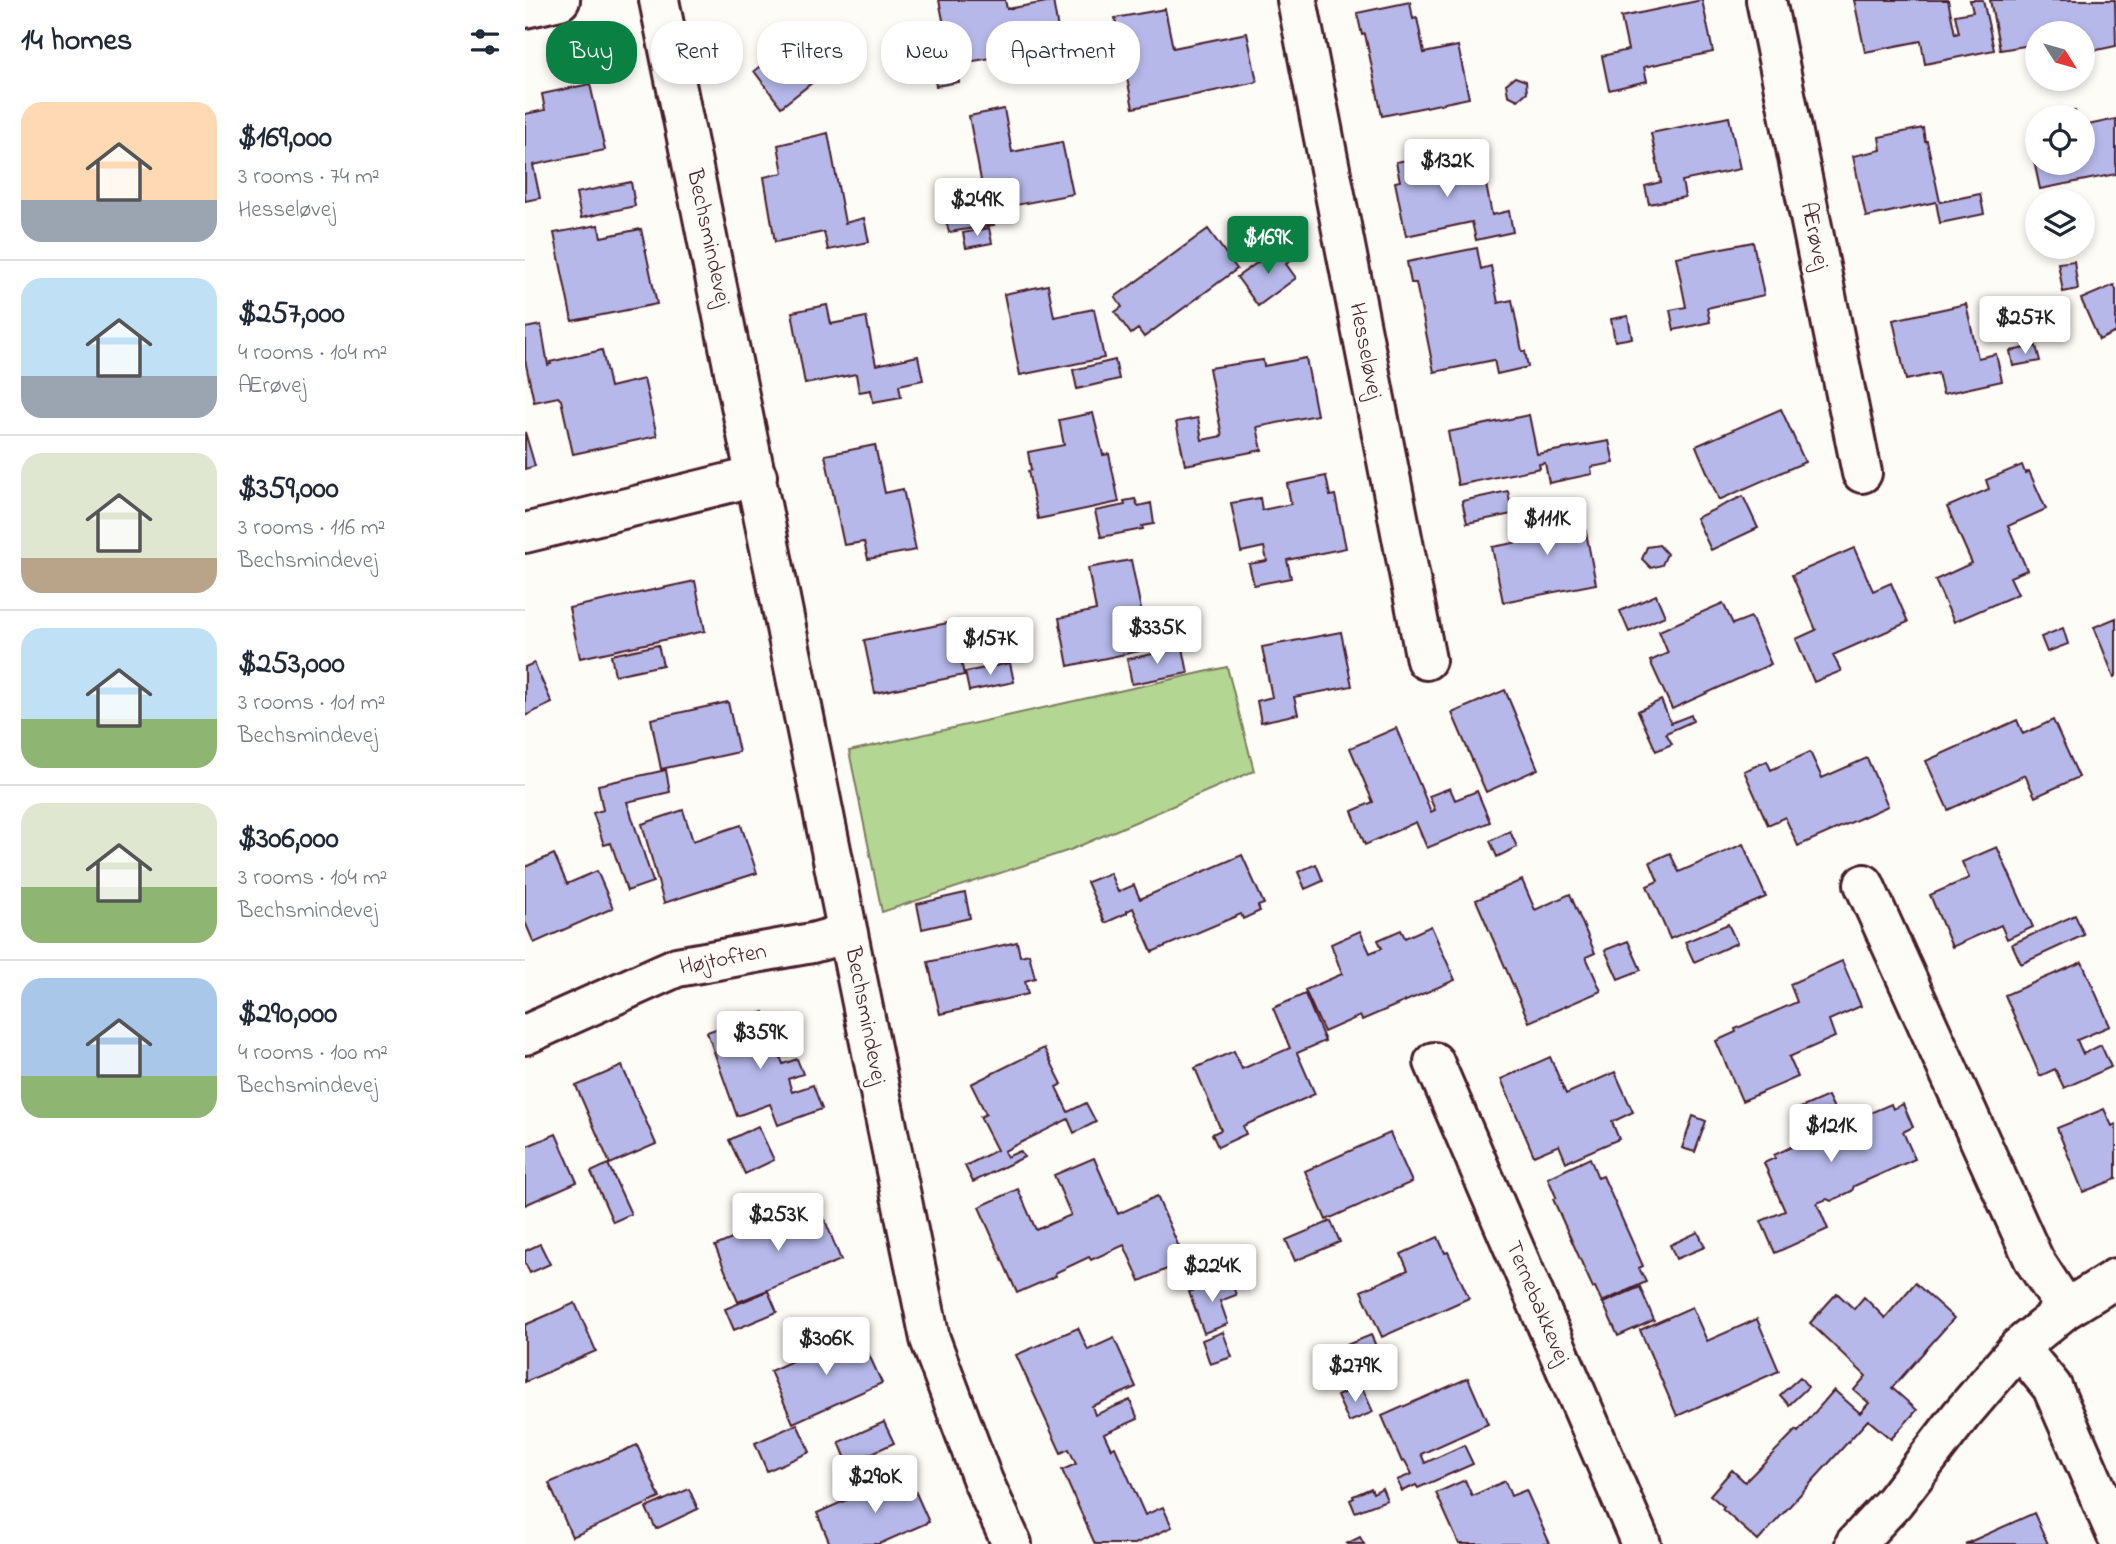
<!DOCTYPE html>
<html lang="en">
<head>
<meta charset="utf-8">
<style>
  body { margin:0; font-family:"Indie Flower",sans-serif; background:#f6f6f7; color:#1f2937; height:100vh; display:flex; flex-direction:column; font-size:26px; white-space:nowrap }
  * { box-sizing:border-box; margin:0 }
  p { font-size:23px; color:#747a83 }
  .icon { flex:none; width:38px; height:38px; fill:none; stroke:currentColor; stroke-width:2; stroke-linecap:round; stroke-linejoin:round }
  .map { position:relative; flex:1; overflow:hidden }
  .panel { display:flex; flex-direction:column; background:#fff; width:525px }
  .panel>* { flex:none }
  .banner { position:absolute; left:21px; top:21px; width:665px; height:63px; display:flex; gap:14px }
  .needle { width:46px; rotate:127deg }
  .fabs { position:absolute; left:1500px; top:21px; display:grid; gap:14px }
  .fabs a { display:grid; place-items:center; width:70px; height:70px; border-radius:50%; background:#fff; box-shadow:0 4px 10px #0003; font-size:35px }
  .price { position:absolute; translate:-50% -60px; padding:0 16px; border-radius:7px; background:#fff; color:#222; font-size:23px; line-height:46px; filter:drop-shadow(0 2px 4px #0008) }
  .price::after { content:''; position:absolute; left:50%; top:42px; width:21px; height:16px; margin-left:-10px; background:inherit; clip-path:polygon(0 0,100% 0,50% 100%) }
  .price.on { background:#0b8043; color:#fff }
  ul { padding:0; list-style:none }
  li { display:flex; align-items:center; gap:21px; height:175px; padding:0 21px }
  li+li { border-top:2px solid #e0e1e3 }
  li span { display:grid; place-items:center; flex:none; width:196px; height:140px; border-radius:21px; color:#555 }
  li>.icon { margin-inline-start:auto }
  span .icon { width:84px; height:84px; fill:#fffc; stroke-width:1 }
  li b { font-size:30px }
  h2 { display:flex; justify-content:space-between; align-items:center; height:84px; padding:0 21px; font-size:30px }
  .pill { padding:0 24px; border-radius:28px; background:#fff; box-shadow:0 4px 10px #0003; font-size:24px; line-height:63px }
  .pill.on { background:#0b8043; color:#fff }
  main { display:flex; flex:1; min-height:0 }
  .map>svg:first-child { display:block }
</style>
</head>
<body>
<main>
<section class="panel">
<h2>14 homes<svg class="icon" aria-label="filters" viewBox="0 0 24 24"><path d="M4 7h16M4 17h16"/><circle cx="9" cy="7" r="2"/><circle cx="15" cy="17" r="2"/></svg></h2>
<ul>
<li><span style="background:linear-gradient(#ffd9b3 70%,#9aa5b1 0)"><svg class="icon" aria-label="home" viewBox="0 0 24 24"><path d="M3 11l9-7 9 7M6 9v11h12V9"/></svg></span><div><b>$169,000</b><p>3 rooms · 74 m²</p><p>Hesseløvej</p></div></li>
<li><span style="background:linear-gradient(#bfe0f5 70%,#9aa5b1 0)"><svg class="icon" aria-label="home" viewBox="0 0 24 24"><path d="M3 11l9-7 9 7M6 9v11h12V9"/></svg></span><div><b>$257,000</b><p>4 rooms · 104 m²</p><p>Ærøvej</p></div></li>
<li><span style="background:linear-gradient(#dfe7d0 75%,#b9a48a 0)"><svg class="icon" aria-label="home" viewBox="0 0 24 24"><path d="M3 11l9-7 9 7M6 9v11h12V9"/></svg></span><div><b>$359,000</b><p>3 rooms · 116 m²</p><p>Bechsmindevej</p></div></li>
<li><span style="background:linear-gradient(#bfe0f5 65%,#8fb573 0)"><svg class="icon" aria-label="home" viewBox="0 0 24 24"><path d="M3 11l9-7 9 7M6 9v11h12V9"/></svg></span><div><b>$253,000</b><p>3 rooms · 101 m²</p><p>Bechsmindevej</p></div></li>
<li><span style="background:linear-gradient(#dfe7d0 60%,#8fb573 0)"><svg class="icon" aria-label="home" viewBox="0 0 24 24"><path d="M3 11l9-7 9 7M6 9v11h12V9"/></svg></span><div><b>$306,000</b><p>3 rooms · 104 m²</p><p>Bechsmindevej</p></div></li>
<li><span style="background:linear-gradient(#a9c7e8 70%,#8fb573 0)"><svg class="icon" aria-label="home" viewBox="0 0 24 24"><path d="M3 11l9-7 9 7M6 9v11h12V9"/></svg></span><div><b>$290,000</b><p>4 rooms · 100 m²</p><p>Bechsmindevej</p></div></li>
</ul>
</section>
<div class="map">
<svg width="1591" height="1544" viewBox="0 0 1591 1544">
  <rect width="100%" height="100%" fill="#fdfcf7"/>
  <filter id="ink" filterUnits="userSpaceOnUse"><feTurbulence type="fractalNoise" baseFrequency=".0143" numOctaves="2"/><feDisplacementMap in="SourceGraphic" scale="14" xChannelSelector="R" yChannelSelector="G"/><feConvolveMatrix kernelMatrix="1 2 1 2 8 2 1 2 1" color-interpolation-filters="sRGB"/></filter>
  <g filter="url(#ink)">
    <path fill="#b3d792" stroke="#7e7b5e" stroke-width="2" d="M702,667L729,771L545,850L357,912L324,751Z"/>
    <path fill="#b5b8e9" stroke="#4a1f2b" stroke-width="2" d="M414,0H480L482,9L528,1L536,46L431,64L434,82L411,86L400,28L419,25Z
      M1177,0L1188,52L1119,67L1122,81L1084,90L1077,56L1103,50L1096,17Z
      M1329,0H1423L1430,34L1434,33L1430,15L1448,12L1445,0H1458L1469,50L1400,64L1396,41L1340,52Z
      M1465,0H1590L1591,46L1558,53V33H1512V44L1475,50Z
      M885,2L888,19L892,18L899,53L933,46L944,98L857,116L840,34L837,35L832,13Z
      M640,9L648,48L722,33L732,82L608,108L590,18Z
      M275,35L302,71L256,107L229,71Z
      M990,77L1001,81L1002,92L993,100L983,95L981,84Z
      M65,84L80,150L8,165L15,198L0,201V114L20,110L17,94Z
      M479,109L487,152L537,142L548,194L465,210L469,225L424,232L415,198L447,192L451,209L461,207L444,116Z
      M1550,111L1552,117H1518Z
      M1204,117L1215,169L1157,181L1160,197L1124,204L1120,186L1136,182L1126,133Z
      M1591,119V174L1515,189L1504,137L1512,135V163H1558V126Z
      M1398,128L1400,141H1402L1415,202L1455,194L1459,214L1415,223L1411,202L1341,217L1328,156L1356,150L1354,137Z
      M303,133L320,223L339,218L344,242L303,250L299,232L250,242L239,177L258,173L253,145Z
      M908,155L911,173L957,164L967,215L984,211L988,232L951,240L947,222L881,236L870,182L875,181L871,162Z
      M106,182L110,206L56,218L51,193Z
      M73,225L76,237L116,229L132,304L47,321L29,233Z
      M464,228L467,243L441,248L438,233Z
      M683,229L712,269L619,337L613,329L606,334L590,312L597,307L590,297Z
      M1228,242L1239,295L1182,308L1185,322L1149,330L1145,310L1161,307L1151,257Z
      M757,245L767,260L761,264L771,278L733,306L712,277Z
      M952,248L956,269L966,266L973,303L987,300L997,351H1000L1003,367L972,374L969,360L909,372L891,283H886L882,262Z
      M1549,261L1553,289L1538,292L1533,263Z
      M523,285L529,317L569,309L579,358L495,375L479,294Z
      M1589,285L1591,290V332L1574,340L1556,299Z
      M1441,304L1453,358L1471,354L1477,381L1418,394L1413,373L1381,380L1368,320Z
      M302,305L306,324L341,317L351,365L393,356L398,380L374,385L376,397L348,402L346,390L334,392L331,374L280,384L267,312Z
      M1515,310L1520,333L1504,337L1499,314Z
      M1103,316L1107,338L1090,341L1086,319Z
      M16,325L23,365L26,364L25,362L77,350L85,387L119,379L132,436L48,454L36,400L33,397L9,402L0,360V328Z
      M1511,346L1515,361L1488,366L1485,351Z
      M781,358L792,415L732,427L737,450L660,465L651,422L673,418L677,440L697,436L684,368L738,360L739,366Z
      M590,360L594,379L552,389L548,370Z
      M1256,409L1280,462L1194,500L1171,446Z
      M568,413L578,455L584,454L594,502L513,519L503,471L506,470L503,452L539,445L534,420Z
      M1004,415L1012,454L1084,441L1089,463L1066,467L1067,474L1024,483L1020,463L1014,464L1015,468L933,485L923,432Z
      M0,432L10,466L0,469Z
      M350,445L360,493L378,489L391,550L343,559L339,542L319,545L300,455Z
      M1497,465L1500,473L1504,471L1521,509L1483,526L1502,570L1485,577L1493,594L1429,622L1410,580L1447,563L1422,507L1464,489L1461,480Z
      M801,476L805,496L810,495L821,548L762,560L766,578L729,585L724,564L742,561L739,547L716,552L706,503L735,498L737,510L766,504L762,484Z
      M983,491L987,514L942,523L937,501Z
      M1218,496L1233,528L1186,550L1171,518Z
      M610,499L613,506L626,503L629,524L617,526L618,529L576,537L570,511L600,505L599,501Z
      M1055,501L1071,584L978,602L967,547L1016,538L1011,510Z
      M1134,545L1142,554L1137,565L1126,568L1117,559L1122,547Z
      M1329,548L1348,591L1366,583L1383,622L1308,655L1316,671L1289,682L1271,639L1291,630L1267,575Z
      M606,560L624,649L543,666L534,618L571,610L563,568Z
      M170,581L180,631L55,658L44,608Z
      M1131,595L1140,616L1104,632L1095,611Z
      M1198,603L1208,624L1226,617L1246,664L1147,709L1125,661L1143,653L1134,631Z
      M1591,618V676L1589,677L1569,627Z
      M428,622L439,675L350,693L339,640Z
      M1538,628L1543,644L1522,652L1516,637Z
      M816,632L827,686L769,697L773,714L736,722L732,701L747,697L737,647Z
      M133,645L138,665L90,675L86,655Z
      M658,648L663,673L607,684L602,659Z
      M9,663L27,703L0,716V667Z
      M485,663L489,682L444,691L440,672Z
      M980,690L1013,769L961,792L927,713Z
      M1136,700L1146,723L1166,715L1168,721L1141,733L1147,744L1131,751L1113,711Z
      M203,702L214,752L136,769L126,719Z
      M1492,720L1498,734L1528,720L1554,777L1510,797L1500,775L1423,810L1401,761Z
      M871,728L906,812L910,810L904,796L925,788L930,800L952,791L965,822L902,848L891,822L840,845L827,811L848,802L825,748Z
      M1285,752L1297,778L1342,758L1363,806L1273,846L1260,817L1243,825L1219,771L1242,761L1246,770Z
      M141,770L145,792L102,802L128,882L102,891L86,843L79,845L68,813L78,810L73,785Z
      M158,810L168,841L216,825L232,873L139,903L117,824Z
      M985,831L992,847L972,857L965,841Z
      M1218,844L1241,897L1145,939L1122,886L1133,881L1125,862L1145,853L1154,872Z
      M1472,847L1508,927L1482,939L1476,925L1427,947L1405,895L1444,878L1437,862Z
      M29,854L42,884L72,871L88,908L9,943L0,922V867Z
      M717,855L739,904L733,906L735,911L718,919L716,914L627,952L608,908L602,911V913L580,923L562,882L585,873L593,892L609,885L615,899Z
      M791,864L798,881L780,889L773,872Z
      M997,880L1010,910L1045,894L1070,953L1061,957L1076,991L1004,1022L951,900Z
      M440,893L445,918L397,929L392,904Z
      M1550,915L1559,935L1496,964L1487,944Z
      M1203,924L1212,943L1169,962L1160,942Z
      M906,926L930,980L837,1020L835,1016L799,1032L780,990L817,974L806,944L835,931L845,953L857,948L853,940L876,930L880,938Z
      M1103,941L1116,970L1093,979L1080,950Z
      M492,942L495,956L504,954L510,978L500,981L503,994L415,1014L403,962Z
      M1317,961L1336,1006L1304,1020L1310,1037L1264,1057L1273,1077L1217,1101L1191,1041L1211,1032L1210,1029L1272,1002L1265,984Z
      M1557,962L1585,1026L1552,1040L1558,1054L1576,1045L1586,1067L1539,1088L1530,1069L1515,1076L1480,995Z
      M780,994L800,1041L772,1053L790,1094L718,1126L721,1134L693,1147L687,1134L696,1130L670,1068L709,1051L717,1069L765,1048L748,1008Z
      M239,1012L258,1064L272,1059L278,1074L263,1079L267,1092L288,1085L297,1109L253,1125L245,1104L212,1116L182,1032Z
      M519,1048L537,1084L531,1087L543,1112L561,1103L571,1122L549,1133L543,1119L479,1151L482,1157L495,1151L499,1157L448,1182L440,1166L472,1150L455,1117L461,1114L446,1084Z
      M1025,1057L1041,1094L1090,1072L1108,1112L1087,1122L1094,1139L1041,1162L1034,1145L1009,1156L976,1079Z
      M97,1066L131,1144L85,1164L51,1086Z
      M1303,1096L1317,1125L1318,1118L1336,1111L1343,1114L1366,1104L1368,1109L1378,1104L1388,1127L1378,1132L1390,1159L1329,1186L1327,1191L1306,1201L1302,1199L1292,1203L1303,1229L1250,1253L1236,1221L1260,1211L1239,1163L1250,1158L1249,1155L1279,1141L1266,1112Z
      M1579,1109L1587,1126L1591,1124V1179L1558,1192L1532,1128Z
      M1168,1116L1181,1121L1170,1152L1157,1148Z
      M233,1126L249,1160L220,1174L204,1140Z
      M865,1133L887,1182L801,1220L780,1171Z
      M31,1134L52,1182L0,1205V1147Z
      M569,1158L593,1214L632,1196L660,1261L615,1281L599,1245L566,1260L564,1257L530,1273L531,1276L492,1293L454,1207L493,1189L511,1230L546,1215L529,1175Z
      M1065,1158L1073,1178L1078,1176L1118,1266L1114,1268L1121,1282L1077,1302L1070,1287L1068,1288L1028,1199L1031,1197L1023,1178Z
      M83,1164L106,1214L88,1222L66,1172Z
      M293,1203L316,1260L213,1302L190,1246Z
      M806,1221L815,1242L770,1261L761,1240Z
      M1173,1232L1180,1247L1151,1259L1145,1245Z
      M913,1237L920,1253L923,1252L944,1298L857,1337L836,1291L883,1270L876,1254Z
      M15,1244L25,1264L5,1273L0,1263V1251Z
      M705,1277L711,1295L695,1301L703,1324L679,1333L664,1292Z
      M1390,1283L1429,1318L1367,1388L1392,1410L1366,1439L1343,1420L1233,1541L1197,1509L1199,1507L1185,1495L1207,1470L1220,1482L1271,1430L1273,1432L1309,1390L1335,1413L1344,1403L1329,1390L1341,1376L1285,1323L1312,1293L1329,1309L1339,1297L1360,1318Z
      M1115,1287L1129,1320L1093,1336L1078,1303Z
      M243,1291L252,1312L209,1330L200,1309Z
      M50,1303L71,1351L0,1382V1325Z
      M1167,1307L1182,1341L1232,1319L1254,1371L1152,1416L1115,1330Z
      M553,1328L563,1350L589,1338L611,1387L567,1406L570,1415L605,1400L613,1419L579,1434L586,1449L590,1447L620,1515L638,1507L647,1527L610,1544H570L537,1470L551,1464L544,1449L536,1453L491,1355Z
      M333,1331L357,1383L268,1423L245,1371Z
      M698,1332L707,1357L685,1364L677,1340Z
      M846,1335L859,1364L808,1386L800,1368L807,1365L802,1353Z
      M1275,1377L1283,1387L1264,1405L1255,1395Z
      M943,1378L963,1424L896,1454L900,1463L939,1445L948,1464L893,1488L891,1485L877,1491L872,1480L887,1474L880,1461L877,1462L857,1416Z
      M836,1385L848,1412L824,1422L812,1396Z
      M359,1422L369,1443L323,1464L314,1442Z
      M272,1424L285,1452L242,1471L230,1443Z
      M112,1445L135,1498L47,1537L24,1483Z
      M382,1473L404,1522L354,1544H305L292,1513Z
      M940,1480L947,1496L980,1481L986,1496L1001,1490L1025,1544H934L911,1493Z
      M846,1488L848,1493L857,1488L862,1500L830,1512L825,1500L829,1498L828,1496Z
      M164,1489L173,1509L131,1529L121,1508Z
      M1509,1513L1523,1544H1440Z
      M835,1537L839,1544H821Z"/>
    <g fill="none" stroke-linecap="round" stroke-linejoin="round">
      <g stroke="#4a1f2b" stroke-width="44">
        <path id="street" d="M134,0L405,1339L458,1481L487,1544
          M772,0L901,660
          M1241,0L1337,473
          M0,533L232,476
          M1339,884L1509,1260L1541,1309
          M0,1035L152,967L287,943L323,933
          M909,1062L1116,1544
          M1494,1347L1527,1387L1591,1534
          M1330,1544L1369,1502L1436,1415L1494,1347L1541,1309L1591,1278"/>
      </g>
      <g stroke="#4a1f2b" stroke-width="44">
        <path id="secondary" d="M0,8L35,0"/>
      </g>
      <use href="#street" stroke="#fdfcf7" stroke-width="38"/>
      <use href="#secondary" stroke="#fdfcf7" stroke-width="38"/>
    </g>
  </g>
  <g text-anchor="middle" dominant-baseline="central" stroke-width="7" stroke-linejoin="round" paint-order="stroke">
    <g font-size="23" fill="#4a1f2b" stroke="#fdfcf7">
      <text transform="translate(1289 236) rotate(78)">Ærøvej</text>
      <text transform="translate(183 238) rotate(78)">Bechsmindevej</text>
      <text transform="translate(840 351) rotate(79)">Hesseløvej</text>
      <text transform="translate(198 960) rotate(-11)">Højtoften</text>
      <text transform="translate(340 1016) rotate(79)">Bechsmindevej</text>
      <text transform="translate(1012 1303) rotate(67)">Ternebakkevej</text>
    </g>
  </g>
</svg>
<div class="fabs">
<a><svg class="needle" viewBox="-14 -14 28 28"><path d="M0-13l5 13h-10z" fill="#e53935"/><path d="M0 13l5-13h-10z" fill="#747a83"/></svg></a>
<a><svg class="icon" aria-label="locate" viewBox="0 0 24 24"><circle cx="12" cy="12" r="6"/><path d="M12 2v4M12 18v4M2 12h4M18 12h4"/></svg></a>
<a><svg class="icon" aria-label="layers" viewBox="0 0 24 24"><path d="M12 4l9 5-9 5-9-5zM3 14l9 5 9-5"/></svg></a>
</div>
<b class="price" style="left:922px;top:199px">$132K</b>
<b class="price" style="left:452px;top:238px">$249K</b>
<b class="price on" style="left:743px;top:276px">$169K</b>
<b class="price" style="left:1500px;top:356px">$257K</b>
<b class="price" style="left:1022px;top:557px">$111K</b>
<b class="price" style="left:632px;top:666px">$335K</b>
<b class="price" style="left:465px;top:677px">$157K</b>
<b class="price" style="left:235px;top:1071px">$359K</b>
<b class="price" style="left:1306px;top:1164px">$121K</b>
<b class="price" style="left:253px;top:1253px">$253K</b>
<b class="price" style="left:687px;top:1304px">$224K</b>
<b class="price" style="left:301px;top:1377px">$306K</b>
<b class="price" style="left:830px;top:1404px">$279K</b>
<b class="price" style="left:350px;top:1515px">$290K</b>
<div class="banner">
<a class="pill on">Buy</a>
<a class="pill">Rent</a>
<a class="pill">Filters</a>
<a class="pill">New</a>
<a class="pill">Apartment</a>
</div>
</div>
</main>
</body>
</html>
